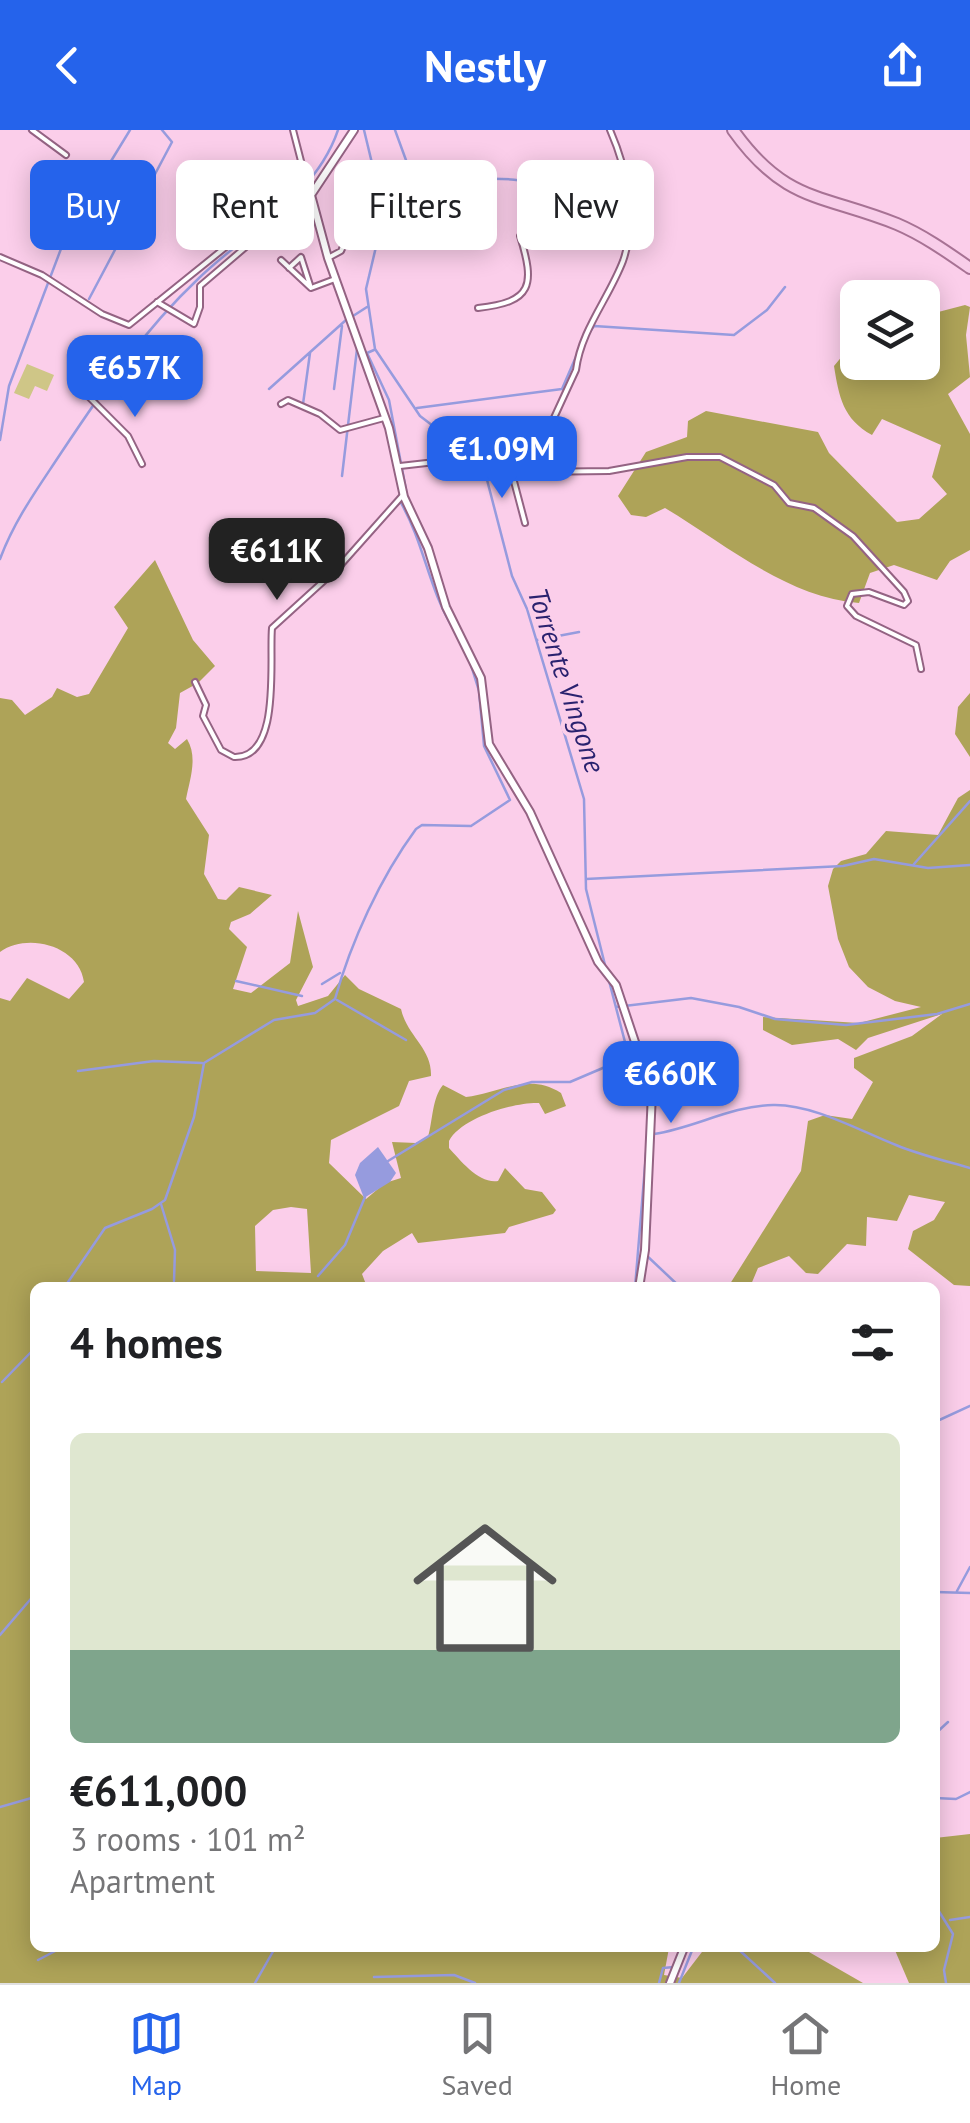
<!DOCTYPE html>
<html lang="en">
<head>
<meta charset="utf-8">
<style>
  body { margin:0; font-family:"PT Sans",sans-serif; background:#f2f2f2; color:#202124; height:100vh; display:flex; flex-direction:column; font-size:38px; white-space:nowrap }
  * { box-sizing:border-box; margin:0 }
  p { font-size:32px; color:#757577 }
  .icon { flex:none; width:55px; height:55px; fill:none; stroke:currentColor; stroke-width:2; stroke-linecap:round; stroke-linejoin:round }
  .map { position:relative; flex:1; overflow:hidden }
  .panel { position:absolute; left:30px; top:1152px; width:910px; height:670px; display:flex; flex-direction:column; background:#fff; border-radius:15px; box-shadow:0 5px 25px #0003 }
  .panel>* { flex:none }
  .guide { position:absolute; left:30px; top:30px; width:910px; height:90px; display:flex; gap:20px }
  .tools { position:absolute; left:840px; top:150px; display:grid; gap:20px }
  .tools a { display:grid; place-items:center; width:100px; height:100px; border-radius:15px; background:#fff; box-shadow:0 5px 25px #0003; font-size:50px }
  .price { position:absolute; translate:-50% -85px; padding:0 22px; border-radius:20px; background:#2563eb; color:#fff; font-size:32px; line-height:65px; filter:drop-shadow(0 2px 5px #0008) }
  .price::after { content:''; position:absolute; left:50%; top:60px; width:30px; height:22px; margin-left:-15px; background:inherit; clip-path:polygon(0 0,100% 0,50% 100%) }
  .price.on { background:#222; color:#fff }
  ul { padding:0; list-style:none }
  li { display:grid; align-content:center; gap:20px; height:530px; padding:0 40px }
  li+li { border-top:2px solid #e0e0e0 }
  li span { display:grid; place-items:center; height:310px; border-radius:15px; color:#555 }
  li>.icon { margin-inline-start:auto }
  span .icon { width:180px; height:180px; fill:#fffc; stroke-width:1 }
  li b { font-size:42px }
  h2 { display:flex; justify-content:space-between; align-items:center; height:120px; padding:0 40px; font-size:42px }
  .chip { padding:0 35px; border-radius:15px; background:#fff; box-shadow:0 5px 25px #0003; font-size:35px; line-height:90px }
  .chip.on { background:#2563eb; color:#fff }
  header { display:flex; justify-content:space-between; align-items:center; height:130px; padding:0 40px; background:#2563eb; color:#fff; font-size:45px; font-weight:800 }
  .tab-bar { display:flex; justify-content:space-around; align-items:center; height:140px; border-top:2px solid #e0e0e0; background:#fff; font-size:28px; color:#757577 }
  .tab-bar a { display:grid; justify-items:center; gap:5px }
  .tab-bar .on { color:#2563eb }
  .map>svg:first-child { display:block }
</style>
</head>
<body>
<header><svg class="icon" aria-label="back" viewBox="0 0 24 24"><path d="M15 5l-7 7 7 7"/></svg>Nestly<svg class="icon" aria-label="share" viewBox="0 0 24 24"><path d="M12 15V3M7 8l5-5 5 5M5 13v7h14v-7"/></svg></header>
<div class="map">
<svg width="970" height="1853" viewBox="0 0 970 1853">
  <rect width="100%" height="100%" fill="#fbceea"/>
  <path fill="#cfc687" d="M293,77L307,109L299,116L294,103L277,119L270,112L262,119L255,111Z
    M27,234L54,245L47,261L35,256L29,269L14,263Z"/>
  <path fill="#aea358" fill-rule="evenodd" d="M965,175L970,177L966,205L970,247L948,264L970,304V420L950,431L937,450L894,435L870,443L859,473C786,467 727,415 665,378L646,387L631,385L618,366L646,322L687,307L688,291L706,281L818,302L829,323L897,392L919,389L947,364L932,347L941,315L882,289L872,305C843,289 839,267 834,236L848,219L857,223L858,232H922L923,186Z
    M155,430L193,510L215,536L198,553L180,563L176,598L168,613L175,619L187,609C198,627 190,649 186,669L209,705L204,744L218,769L226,770L239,757L272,765L250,784L231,792L229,799L247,817L233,859L251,863L290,833L298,781L313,837L296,870L298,876L328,866L345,845L359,859L401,879C407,906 432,918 431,946L409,951L399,976L331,1010L329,1033L366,1069L385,1053L401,1048L392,1012L416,1013L428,1007C433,990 432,968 443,955L466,967C500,963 528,942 561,963L566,976L545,984L539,973C514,972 461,988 449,1011V1018C461,1031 479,1054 498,1051L505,1038L525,1059L542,1062L556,1080L553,1084L509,1097L505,1103L418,1113L412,1103L383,1121L362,1144L367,1157L35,1158V1818H669L664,1845L682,1848L705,1818H802L863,1853H0V868L10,871L27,848L69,869L84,852C79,816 28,802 0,822V568L12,570L25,585L52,567L57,558L77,567L89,564L128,498L114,477ZM291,1077L307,1079L311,1143L256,1141L255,1096L273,1080Z
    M970,563V627L955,604L958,577Z
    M970,660V1156L954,1155L908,1119L913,1101L934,1090L945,1072L909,1065L897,1091L867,1087L866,1116L847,1114L818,1144L806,1143L789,1126L758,1138L750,1157H728L801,1041L808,991L825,985L852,989L873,952L854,938V928L912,906L942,884L868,908L856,920L838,909L792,915L763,900V887L859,893L921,877L895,871L868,857L849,837L838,809L828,756L833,739L841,731L866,724L886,701L938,705L958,668Z
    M970,1704V1853H909L894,1818H935V1708Z"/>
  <path fill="#969bde" d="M378,1017L396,1043L390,1052L364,1068L355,1045L360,1033Z"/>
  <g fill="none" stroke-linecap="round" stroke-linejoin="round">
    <path stroke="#969bde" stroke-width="2.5" d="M364,0L384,83L366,159L375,219L420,286L487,337L486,346L512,446L527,479L584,669L586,759L605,835
      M395,0L414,52C471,52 521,37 572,70
      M420,100L427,52
      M89,169L172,12L162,0
      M353,186L367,177
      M587,206L594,196L734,205L767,180L785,157
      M374,220L367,223L389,270L406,360
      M269,259L346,190
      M334,259L342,196
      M303,274L310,223
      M417,278L562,259L578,222
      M0,310L9,256L67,103L130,0
      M342,346L357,219L354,209
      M403,368L401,373C424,413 429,460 453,498
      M0,429C15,389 38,358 61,323C103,260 143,201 198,149C247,101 315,68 338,0
      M537,510L579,502
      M914,734L970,671
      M586,749L843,736L874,729L928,738L970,735
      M608,847L625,912L648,972
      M236,851L302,866
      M322,854L340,843
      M337,870L406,910
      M616,877L691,868L739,877L775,889L846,895L937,884L970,874
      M78,941L154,931L202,933
      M654,1004C695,998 730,976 773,975C813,974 860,1001 896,1015C920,1025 946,1031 970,1038
      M388,1031L504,960L532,952H570L631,926
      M161,1074L175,1120L174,1151
      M645,1124L681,1158
      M318,1146L345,1115L365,1067
      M64,1158L105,1098L152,1079L165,1070L194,987L204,933L274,890L315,883L335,869C351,812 380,748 416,699L422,695L471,696L510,670L484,616L479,561L470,532
      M635,1158L648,1000
      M2,1252L35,1218
      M935,1292L970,1276
      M957,1461L970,1437
      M935,1462L970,1463
      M0,1505L35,1464
      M935,1604L948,1592
      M935,1668L956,1669L970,1662
      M0,1677L35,1667
      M935,1775L953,1804L944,1840L946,1853
      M950,1790L970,1787
      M737,1818L775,1853
      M38,1830L61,1818
      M374,1847L454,1845L475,1853
      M255,1853L275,1818
      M659,1853L663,1838L674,1837
      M679,1853L693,1818"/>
    <g stroke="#946383" stroke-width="8">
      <path id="minor" d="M32,0L66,25
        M293,0L309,62
        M0,127L42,145L102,184L129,195L304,54
        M328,128L341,121L360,79L354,65L359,54
        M281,130L311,158L335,149
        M289,138L301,127L310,155
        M157,172L194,194L200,177V156L309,63
        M478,178C533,172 535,155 520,106L626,40
        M78,256L128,306L142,334
        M281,274L288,270L320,284L340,300L384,288
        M400,336L453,330L529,342L609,341L687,327H720L774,355L789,373L814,378L853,406L904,462L908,471L904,475L869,462L852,464L847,476L856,486L916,515L921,539
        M511,340L525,393
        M529,342L576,240C581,200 609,168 623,131C638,88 627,39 610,0
        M195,552L206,575L203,586L221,620L234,627C282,629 269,529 272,498L338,438L403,365"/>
    </g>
    <g stroke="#946383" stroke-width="10">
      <path id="tertiary" d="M354,0L311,65L328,128L389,298L404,367L428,418L446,477L481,548L489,614L530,682L598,832L616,855L652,963L645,1120L639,1158
        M670,1853L684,1818"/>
    </g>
    <g stroke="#a77294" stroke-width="14">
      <path id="primary" d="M733,0C785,73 822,64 897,94C923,105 947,122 970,138"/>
    </g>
    <use href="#minor" stroke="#fff" stroke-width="4"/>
    <use href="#tertiary" stroke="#fff" stroke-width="6"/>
    <use href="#primary" stroke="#f8cde9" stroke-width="10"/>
  </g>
  <g text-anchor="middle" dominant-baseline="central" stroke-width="8" stroke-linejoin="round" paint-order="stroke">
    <g font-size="28" font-style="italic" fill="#2a226f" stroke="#fbceea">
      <text transform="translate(567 550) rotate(72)">Torrente Vingone</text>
    </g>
  </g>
</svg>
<div class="tools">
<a><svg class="icon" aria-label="layers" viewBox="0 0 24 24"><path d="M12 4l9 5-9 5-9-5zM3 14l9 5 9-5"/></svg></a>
</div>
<b class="price" style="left:135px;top:290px">€657K</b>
<b class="price" style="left:502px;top:371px">€1.09M</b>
<b class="price on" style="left:277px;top:473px">€611K</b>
<b class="price" style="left:671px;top:996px">€660K</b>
<div class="guide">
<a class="chip on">Buy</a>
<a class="chip">Rent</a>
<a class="chip">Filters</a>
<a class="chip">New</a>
</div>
<section class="panel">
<h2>4 homes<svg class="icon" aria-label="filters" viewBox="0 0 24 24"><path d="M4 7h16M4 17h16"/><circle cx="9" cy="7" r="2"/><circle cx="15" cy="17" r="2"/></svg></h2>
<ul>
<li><span style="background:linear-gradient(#dfe7d0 70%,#7fa58c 0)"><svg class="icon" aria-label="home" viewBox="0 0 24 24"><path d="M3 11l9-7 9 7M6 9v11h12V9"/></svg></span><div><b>€611,000</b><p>3 rooms · 101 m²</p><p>Apartment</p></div></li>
</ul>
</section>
</div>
<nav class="tab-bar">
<a class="on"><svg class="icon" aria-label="map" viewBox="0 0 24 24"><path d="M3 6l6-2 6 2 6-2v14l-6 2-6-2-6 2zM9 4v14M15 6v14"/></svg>Map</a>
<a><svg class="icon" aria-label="saved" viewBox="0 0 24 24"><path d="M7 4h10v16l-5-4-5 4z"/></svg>Saved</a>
<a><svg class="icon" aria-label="home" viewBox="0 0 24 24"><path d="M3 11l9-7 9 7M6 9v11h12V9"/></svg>Home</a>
</nav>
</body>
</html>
